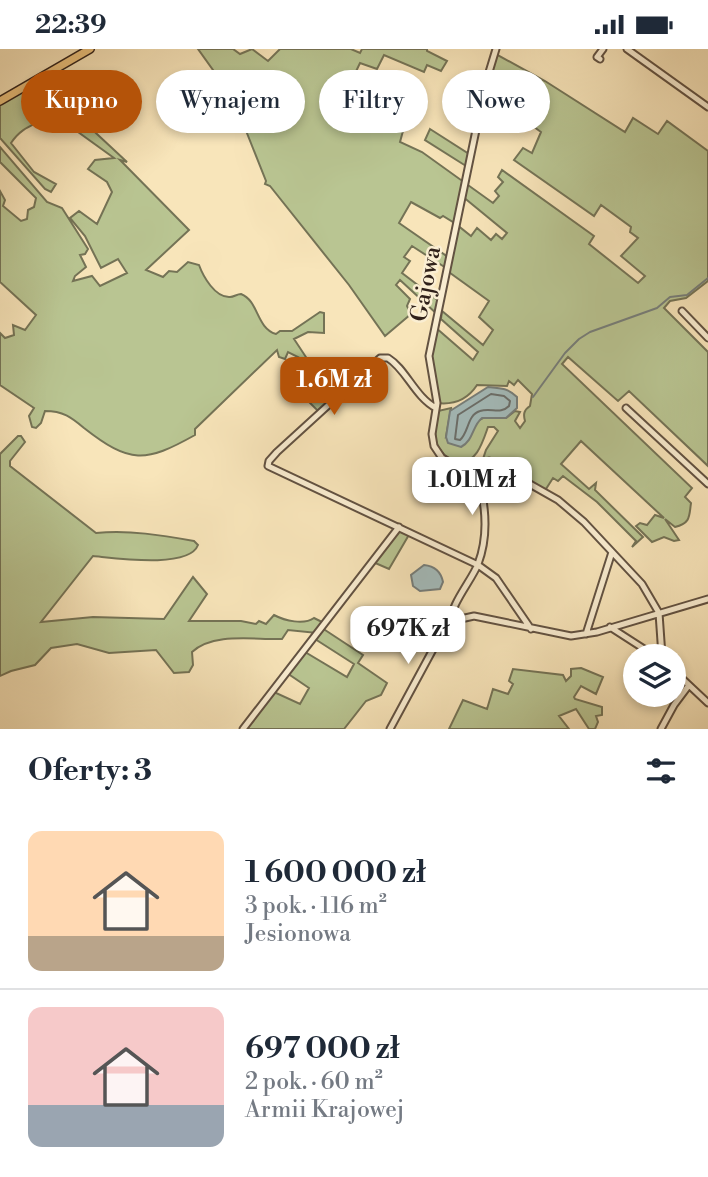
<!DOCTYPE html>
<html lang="pl">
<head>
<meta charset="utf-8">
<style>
  body { margin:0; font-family:"Libre Bodoni",serif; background:#f6f6f7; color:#1f2937; height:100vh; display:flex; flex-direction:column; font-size:26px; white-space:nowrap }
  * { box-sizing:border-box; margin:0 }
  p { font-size:23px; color:#747a83 }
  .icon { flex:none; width:38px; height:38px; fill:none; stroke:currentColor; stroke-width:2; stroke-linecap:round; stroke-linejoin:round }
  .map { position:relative; height:680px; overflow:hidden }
  .details { display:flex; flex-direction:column; background:#fff; flex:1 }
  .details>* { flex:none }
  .guide { position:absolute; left:21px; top:21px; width:667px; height:63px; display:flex; gap:14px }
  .tools { position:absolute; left:623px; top:595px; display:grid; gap:14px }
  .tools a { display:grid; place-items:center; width:63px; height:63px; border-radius:50%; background:#fff; box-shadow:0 4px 10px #0003; font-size:35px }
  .price { position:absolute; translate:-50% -60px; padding:0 16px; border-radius:14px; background:#fff; color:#222; font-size:23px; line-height:46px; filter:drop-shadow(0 2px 4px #0008) }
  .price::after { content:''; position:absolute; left:50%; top:42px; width:21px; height:16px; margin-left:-10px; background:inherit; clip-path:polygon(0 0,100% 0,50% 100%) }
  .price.active { background:#b45309; color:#fff }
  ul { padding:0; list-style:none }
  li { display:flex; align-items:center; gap:21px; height:175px; padding:0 28px }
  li+li { border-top:2px solid #e0e1e3 }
  li span { display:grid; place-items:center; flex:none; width:196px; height:140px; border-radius:14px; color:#555 }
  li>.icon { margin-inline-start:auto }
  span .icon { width:84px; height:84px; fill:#fffc; stroke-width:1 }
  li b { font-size:30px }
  h2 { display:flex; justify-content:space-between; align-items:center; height:84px; padding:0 28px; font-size:30px }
  .pill { padding:0 24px; border-radius:32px; background:#fff; box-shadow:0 4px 10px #0003; font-size:24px; line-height:63px }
  .pill.active { background:#b45309; color:#fff }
  .status { display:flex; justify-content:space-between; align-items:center; height:49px; padding:0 35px; background:#fff; direction:ltr }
  .status svg { height:19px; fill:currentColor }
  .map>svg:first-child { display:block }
</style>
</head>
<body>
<div class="status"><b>22:39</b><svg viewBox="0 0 49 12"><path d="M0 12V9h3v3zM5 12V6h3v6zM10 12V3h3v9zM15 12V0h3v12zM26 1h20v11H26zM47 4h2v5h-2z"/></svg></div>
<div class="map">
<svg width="708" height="680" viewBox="0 0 708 680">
  <rect width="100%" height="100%" fill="#f8e5ba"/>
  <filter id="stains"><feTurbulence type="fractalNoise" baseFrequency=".00286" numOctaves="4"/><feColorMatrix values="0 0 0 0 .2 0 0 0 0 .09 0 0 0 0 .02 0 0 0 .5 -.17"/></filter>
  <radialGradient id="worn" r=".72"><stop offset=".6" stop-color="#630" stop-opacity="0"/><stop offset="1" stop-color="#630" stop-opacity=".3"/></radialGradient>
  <path fill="#b9c592" stroke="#747356" stroke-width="2" fill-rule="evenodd" d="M198,0H233L240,5L252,0L268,12L280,0H351L360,4L362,0H427V2L447,12L441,22L427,16L424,23L384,6L377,20L360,14L350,35L375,45L366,69L403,82L400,93L422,103L493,154L499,147L495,142L503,133L498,128L502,121L594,187L589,195L638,234L645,227L621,207L638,189L630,183L631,178L601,156L594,167L514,111L523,99L532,104L541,83L530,75L533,69L524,63L526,57L486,33L494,4L545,32L625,83L633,69L658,85L667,72L708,102V232L686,249L670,252L664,259L708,303V417L629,342L618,352L568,308L562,315L692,439L685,448L691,454C689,467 691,474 675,478L665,470L679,491L674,492L664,488L652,493L636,477L640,474L647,476L655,466L664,469L581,392L561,415L589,440L596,434L595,441L643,488L632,498L636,492L597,453L563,427L558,432L553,429L544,443L495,412L483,410L486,401L498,382L494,378H488C482,395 477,413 458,415C431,401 434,389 438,362L451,359L446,388L483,369H506L515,362L520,363L515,372L520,379L525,372C523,365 524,361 530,357L532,345L518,331L514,336L509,332L507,337L477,336C468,350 454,356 437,354L430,318L435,278L473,311L478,303L441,270L442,262L483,296L493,281L479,268L489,252L446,221V219L412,197L404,208L410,212L402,224L440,253L438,266L400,231L396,236L410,250L407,257L411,265L385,287L349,236L270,137L265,135L266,132L233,49ZM462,147L507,184L502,190L496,185L491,191L477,179L471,187L456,175ZM411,153L440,169L443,167L456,175L448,208L399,174Z
    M40,32L127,113L120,111L189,181L146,221L163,228L169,222L177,223L188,213L199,216C203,227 215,249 230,248C234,248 237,245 241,245C259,252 256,279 276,285L280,282H292L320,263L324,264V284L308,283L294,290L333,349L318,362L296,340L289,318L298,308L288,303L285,310L279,308L277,301L195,380V386C145,414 130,415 84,379C71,368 63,362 45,362L41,374L36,379L32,378L29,367L34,359L0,336V284L5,289L14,286L13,276L25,281L36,266L0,233V142L5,151L3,157L21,172L27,170L28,161L34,158L36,149L0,113V98L47,153L62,159L88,200L85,205L80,206L86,218L75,227L73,232L92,227L100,237L127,224L118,210L101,219L85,187L70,169L79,162L97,175L112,143L107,133L88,120L95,111L114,109L53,65C35,77 23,76 11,94L34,123L56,135L51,143L45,140L0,89V55Z
    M430,80L469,105L466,117L425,91Z
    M18,387H21L25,393L10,412V417L96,484C130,481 161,486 194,492L198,496C189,520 115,509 93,507L41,573L93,568L164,570L193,528L207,545L189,572H241L256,575L259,572L266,575L274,566C285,572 304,576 314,569L324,574L317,584L288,581L282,590C254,591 214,583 192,603L193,616L189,623L174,624L156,601L109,604L77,595L51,599L35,616L11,622L0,627V405Z
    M399,480L410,484L389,520L373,513Z
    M322,579L363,606L358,614L387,634L381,646L366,652L344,680H247L274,643L300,655L309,639L287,624L305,603L347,628L354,615L315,590Z
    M581,619L603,628L596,645L581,637L574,648L575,650L602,658V666L596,667L598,673L595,680H589L576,660L559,667L569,680H449L463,651L487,660L493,640L508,645L513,635L509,632L513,620L563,626L566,632L571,627V620Z"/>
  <path fill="#a4bcbc" stroke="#767e7b" stroke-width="2" d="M488,338C500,339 508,339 517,348V359L506,369H482C472,377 474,391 461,398L448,394L446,388L450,362Z
    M424,516C434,517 441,523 443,533L440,540L420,542L413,537L411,526Z"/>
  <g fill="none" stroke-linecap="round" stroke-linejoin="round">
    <path stroke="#6a6e6b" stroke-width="2" d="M491,345L504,347L510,352L509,357C500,366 491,358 480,362C467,366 469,383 460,391L455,390L458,366Z"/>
    <path stroke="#767e7b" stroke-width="2" d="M533,348L565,304L579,290L590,283L657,259L670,248L687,246L708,229"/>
    <g stroke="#625242" stroke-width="9">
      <path id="minor" d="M627,0L708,58
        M600,10L597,8L603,0
        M682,262L708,289
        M436,359C415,348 406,320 388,309H380L277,403L269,412L268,417L478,516L496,529L531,580
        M626,359L708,435
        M461,419L489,412L558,451L584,473L642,535L659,564L662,607
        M451,574C449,557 472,531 478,515C489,486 486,457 478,429L442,409L434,397L432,385L437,354L429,307L486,33L496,0
        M610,578L655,607
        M586,585L612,503
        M674,622L708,654
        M243,680L399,478
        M390,680L444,580L456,571L474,567L571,587L597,583L708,550
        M661,680L674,656L689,636"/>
    </g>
    <g stroke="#30211a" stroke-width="10">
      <path id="major" d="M0,52L90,0"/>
    </g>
    <use href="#minor" stroke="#faeed2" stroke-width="5"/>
    <use href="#major" stroke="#ecc27d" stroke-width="7"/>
  </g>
  <g text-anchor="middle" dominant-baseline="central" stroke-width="5" stroke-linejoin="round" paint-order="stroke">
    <g font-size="23" fill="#30211a" stroke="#faeed2">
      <text transform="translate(426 235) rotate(-79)">Gajowa</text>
    </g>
  </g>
  <rect width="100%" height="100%" filter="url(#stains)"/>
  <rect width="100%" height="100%" fill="url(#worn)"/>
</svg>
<div class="tools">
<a><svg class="icon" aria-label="layers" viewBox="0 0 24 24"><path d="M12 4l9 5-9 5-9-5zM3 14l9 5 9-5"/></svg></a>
</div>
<b class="price active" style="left:334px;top:368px">1.6M zł</b>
<b class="price" style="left:472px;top:468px">1.01M zł</b>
<b class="price" style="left:408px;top:617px">697K zł</b>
<div class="guide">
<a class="pill active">Kupno</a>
<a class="pill">Wynajem</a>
<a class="pill">Filtry</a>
<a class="pill">Nowe</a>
</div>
</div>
<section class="details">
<h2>Oferty: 3<svg class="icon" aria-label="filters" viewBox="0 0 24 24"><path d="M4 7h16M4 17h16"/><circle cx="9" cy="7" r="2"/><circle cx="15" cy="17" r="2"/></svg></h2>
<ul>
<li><span style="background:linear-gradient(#ffd9b3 75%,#b9a48a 0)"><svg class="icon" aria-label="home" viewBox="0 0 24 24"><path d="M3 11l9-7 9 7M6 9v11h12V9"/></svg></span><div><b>1 600 000 zł</b><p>3 pok. · 116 m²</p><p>Jesionowa</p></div></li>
<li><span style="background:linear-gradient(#f6c9c9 70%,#9aa5b1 0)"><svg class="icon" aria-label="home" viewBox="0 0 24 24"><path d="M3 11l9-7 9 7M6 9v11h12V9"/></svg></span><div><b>697 000 zł</b><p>2 pok. · 60 m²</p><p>Armii Krajowej</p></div></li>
</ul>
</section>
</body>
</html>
